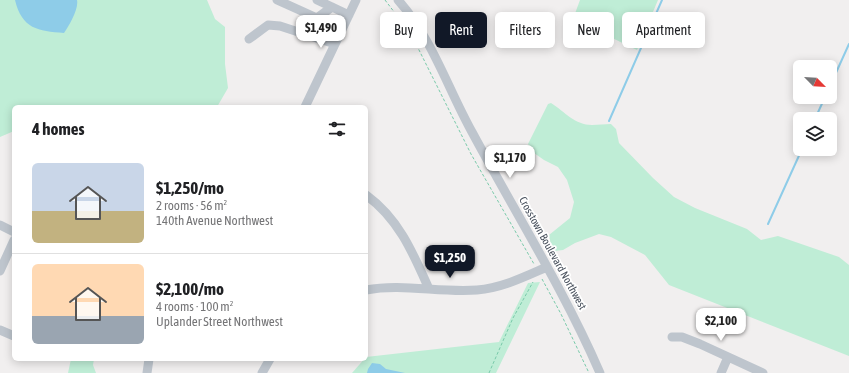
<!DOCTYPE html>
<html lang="en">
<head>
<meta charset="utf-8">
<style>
  body { margin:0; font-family:"Asap Condensed",sans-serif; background:#f2f2f2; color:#202124; height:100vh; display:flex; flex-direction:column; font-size:15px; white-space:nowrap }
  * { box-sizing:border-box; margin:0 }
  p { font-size:13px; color:#757577 }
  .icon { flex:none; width:22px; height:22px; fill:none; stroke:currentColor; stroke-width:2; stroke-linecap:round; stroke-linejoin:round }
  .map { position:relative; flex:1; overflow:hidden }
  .sheet { position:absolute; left:12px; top:105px; width:356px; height:256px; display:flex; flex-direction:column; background:#fff; border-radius:6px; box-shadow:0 2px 10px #0003 }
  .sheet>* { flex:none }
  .hud { position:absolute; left:380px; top:12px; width:380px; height:36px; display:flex; gap:8px }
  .needle { width:26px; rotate:114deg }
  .buttons { position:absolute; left:793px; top:60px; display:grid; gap:8px }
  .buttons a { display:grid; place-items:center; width:44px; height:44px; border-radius:6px; background:#fff; box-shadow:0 2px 10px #0003; font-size:20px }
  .price { position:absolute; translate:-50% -34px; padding:0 9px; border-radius:8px; background:#fff; color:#222; font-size:13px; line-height:26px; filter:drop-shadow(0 1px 2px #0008) }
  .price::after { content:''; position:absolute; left:50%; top:24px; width:12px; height:9px; margin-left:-6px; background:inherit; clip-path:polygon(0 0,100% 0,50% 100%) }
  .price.active { background:#111827; color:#fff }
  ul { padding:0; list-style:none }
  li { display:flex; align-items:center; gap:12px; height:100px; padding:0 20px }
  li+li { border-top:1px solid #e0e0e0 }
  li span { display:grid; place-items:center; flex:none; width:112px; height:80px; border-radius:6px; color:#555 }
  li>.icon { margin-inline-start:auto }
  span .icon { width:48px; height:48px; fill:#fffc; stroke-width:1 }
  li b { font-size:17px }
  h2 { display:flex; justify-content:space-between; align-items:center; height:48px; padding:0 20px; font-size:17px }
  .pill { padding:0 14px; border-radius:6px; background:#fff; box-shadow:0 2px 10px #0003; font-size:14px; line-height:36px }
  .pill.active { background:#111827; color:#fff }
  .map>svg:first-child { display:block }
</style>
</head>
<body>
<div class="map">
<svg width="849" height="373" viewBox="0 0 849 373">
  <rect width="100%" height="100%" fill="#f1efef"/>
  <path fill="#bfedd6" d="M0,0H207L215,19L225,27V64L228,88L217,107H14V131L0,137Z
    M580,0H658L637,50L573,19Z
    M551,103C565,112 575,125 592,125C598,125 605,124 611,124L616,129L619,143L653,178L674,197L695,208L747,229L761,240L778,236L839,257L849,265V356L669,285L645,255L611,237L599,234L575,243L563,250L555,251L551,245L549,235L570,218L574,202L567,180L558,167L544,160L534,153L528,144L548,104Z
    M540,282L496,373H352L366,357L499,342L528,283Z
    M71,359H94L93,365L96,373H68Z"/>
  <path fill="#8ecce8" d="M15,0H77C79,9 69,26 64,33C38,31 22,29 15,0Z
    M372,363L380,364L386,369L405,373H367L368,369Z"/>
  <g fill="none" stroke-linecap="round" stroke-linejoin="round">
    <path stroke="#8ecce8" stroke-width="2" d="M830,86L849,44
      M815,119L825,97
      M609,121L662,0
      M768,224L802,149"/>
    <path stroke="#79caaa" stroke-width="1" stroke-dasharray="3 2" stroke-linecap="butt" d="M385,0L411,34L471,154L534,264
      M542,279L561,314L589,373
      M489,373L513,318L533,282"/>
    <path stroke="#bec5cd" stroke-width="9" d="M277,0L317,18L332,7
      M317,0L349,15
      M398,0C432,38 448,89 472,132C515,212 564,290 600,373
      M249,39L268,25L280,26L335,44
      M305,107L356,0
      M366,195C399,219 413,253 429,289
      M0,225L14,232
      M0,271L14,240
      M366,290C402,283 440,293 477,290C502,288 524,277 547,267
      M0,330L14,336
      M672,337H682L700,344L763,373
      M147,373L149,359
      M262,373L270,359
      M721,373L728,357"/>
  </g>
  <g text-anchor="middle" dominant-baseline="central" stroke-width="3.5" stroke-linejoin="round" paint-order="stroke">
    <g font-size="11" fill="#48505c" stroke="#fff">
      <text transform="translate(553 253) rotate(61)">Crosstown Boulevard Northwest</text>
    </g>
  </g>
</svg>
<div class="buttons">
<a><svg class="needle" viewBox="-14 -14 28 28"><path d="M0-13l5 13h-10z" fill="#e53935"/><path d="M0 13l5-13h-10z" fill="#757577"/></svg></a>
<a><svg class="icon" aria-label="layers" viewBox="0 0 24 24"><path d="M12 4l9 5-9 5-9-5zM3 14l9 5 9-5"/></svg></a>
</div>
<b class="price" style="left:321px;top:49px">$1,490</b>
<b class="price" style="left:510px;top:179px">$1,170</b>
<b class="price active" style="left:450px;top:279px">$1,250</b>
<b class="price" style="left:721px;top:342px">$2,100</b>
<div class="hud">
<a class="pill">Buy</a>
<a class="pill active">Rent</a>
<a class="pill">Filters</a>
<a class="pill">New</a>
<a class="pill">Apartment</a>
</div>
<section class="sheet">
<h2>4 homes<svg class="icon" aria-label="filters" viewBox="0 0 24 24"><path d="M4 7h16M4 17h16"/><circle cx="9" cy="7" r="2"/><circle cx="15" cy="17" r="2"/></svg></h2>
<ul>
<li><span style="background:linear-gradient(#c9d6e8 60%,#c2b280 0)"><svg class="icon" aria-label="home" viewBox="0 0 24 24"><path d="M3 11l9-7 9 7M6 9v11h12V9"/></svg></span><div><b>$1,250/mo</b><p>2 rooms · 56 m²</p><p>140th Avenue Northwest</p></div></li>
<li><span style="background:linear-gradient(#ffd9b3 65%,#9aa5b1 0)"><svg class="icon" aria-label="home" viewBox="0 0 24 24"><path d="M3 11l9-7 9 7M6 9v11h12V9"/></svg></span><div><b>$2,100/mo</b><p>4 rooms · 100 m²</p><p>Uplander Street Northwest</p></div></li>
</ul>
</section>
</div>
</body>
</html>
